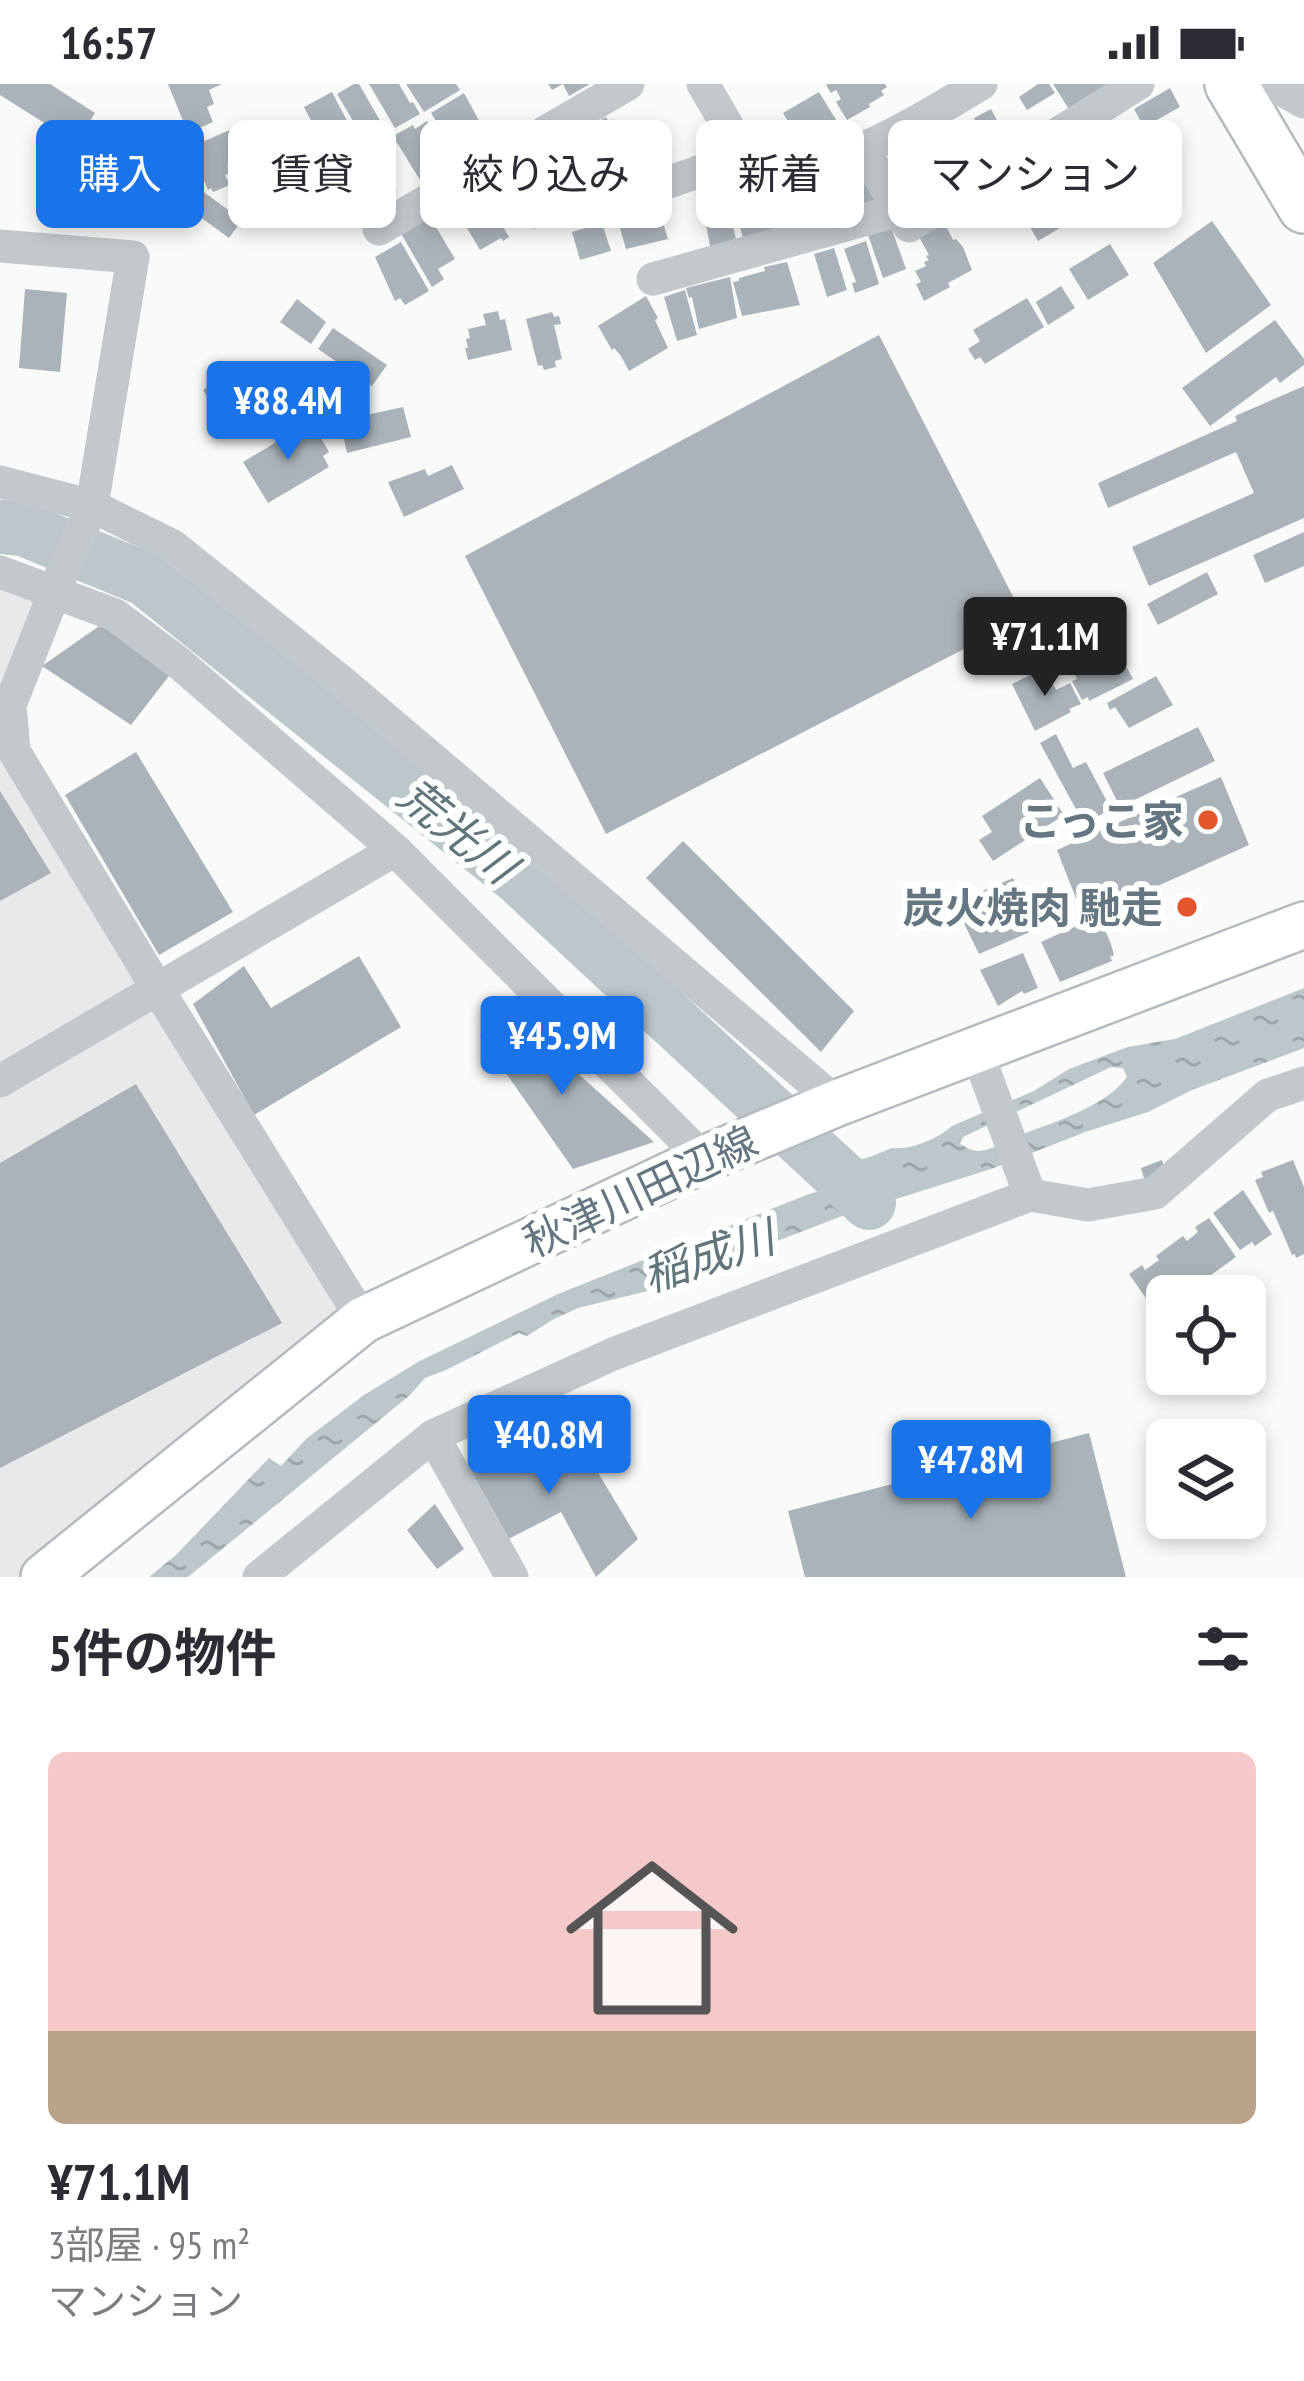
<!DOCTYPE html>
<html lang="ja">
<head>
<meta charset="utf-8">
<style>
  body { margin:0; font-family:"PT Sans Narrow","Noto Sans JP",sans-serif; background:#f7f7f7; color:#2b2b33; height:100vh; display:flex; flex-direction:column; font-size:45px; white-space:nowrap }
  * { box-sizing:border-box; margin:0 }
  p { font-size:39px; color:#7c7c81 }
  .icon { flex:none; width:66px; height:66px; fill:none; stroke:currentColor; stroke-width:2; stroke-linecap:round; stroke-linejoin:round }
  .map { position:relative; height:1493px; overflow:hidden }
  .details { display:flex; flex-direction:column; background:#fff; flex:1 }
  .details>* { flex:none }
  .hud { position:absolute; left:36px; top:36px; width:1233px; height:108px; display:flex; gap:24px }
  .tools { position:absolute; left:1146px; top:1191px; display:grid; gap:24px }
  .tools a { display:grid; place-items:center; width:120px; height:120px; border-radius:18px; background:#fff; box-shadow:0 6px 18px #0003; font-size:60px }
  .price { position:absolute; translate:-50% -102px; padding:0 27px; border-radius:12px; background:#1a73e8; color:#fff; font-size:39px; line-height:78px; filter:drop-shadow(0 3px 6px #0008) }
  .price::after { content:''; position:absolute; left:50%; top:72px; width:36px; height:27px; margin-left:-18px; background:inherit; clip-path:polygon(0 0,100% 0,50% 100%) }
  .price.on { background:#222; color:#fff }
  ul { padding:0; list-style:none }
  li { display:grid; align-content:center; gap:24px; height:636px; padding:0 48px }
  li+li { border-top:3px solid #e1e1e2 }
  li span { display:grid; place-items:center; height:372px; border-radius:18px; color:#555 }
  li>.icon { margin-inline-start:auto }
  span .icon { width:216px; height:216px; fill:#fffc; stroke-width:1 }
  li b { font-size:51px }
  h2 { display:flex; justify-content:space-between; align-items:center; height:144px; padding:0 48px; font-size:51px }
  .tag { padding:0 42px; border-radius:18px; background:#fff; box-shadow:0 6px 18px #0003; font-size:42px; line-height:108px }
  .tag.on { background:#1a73e8; color:#fff }
  .status { display:flex; justify-content:space-between; align-items:center; height:84px; padding:0 60px; background:#fff; direction:ltr }
  .status svg { height:33px; fill:currentColor }
  .map>svg:first-child { display:block }
</style>
</head>
<body>
<div class="status"><b>16:57</b><svg viewBox="0 0 49 12"><path d="M0 12V9h3v3zM5 12V6h3v6zM10 12V3h3v9zM15 12V0h3v12zM26 1h20v11H26zM47 4h2v5h-2z"/></svg></div>
<div class="map">
<svg width="1304" height="1493" viewBox="0 0 1304 1493">
  <defs>
    <pattern id="water-ripples" width="26" height="14" patternUnits="userSpaceOnUse" patternTransform="scale(3)"><rect width="26" height="14" fill="#bbc7cb"/><path d="M2 4q2-2 4 0t4 0M15 11q2-2 4 0t4 0" fill="none" stroke="#9ca6aa"/></pattern>
  </defs>
  <rect width="100%" height="100%" fill="#fafaf8"/>
  <path fill="#e8e9e9" d="M0,488L55,507L14,667L363,1236L44,1493H0Z"/>
  <path fill="url(#water-ripples)" fill-rule="evenodd" d="M1304,904V964L1192,1006L1148,1028L1088,1047L991,1085L842,1132L648,1207L578,1224L554,1235L527,1252L519,1249L446,1286L425,1294L410,1311L188,1493H149L176,1471L269,1374L281,1382L306,1355L364,1311L418,1278L558,1210L804,1112L839,1100L847,1093L843,1086L802,1084L801,1079L828,1067C856,1082 864,1075 892,1064C912,1066 937,1055 952,1042L1034,1007L1069,985L1128,963L1175,955ZM1111,983L1123,984L1127,993C1106,1023 1049,1040 1015,1053C1004,1058 989,1067 978,1067C971,1067 966,1063 960,1060L963,1053Z"/>
  <g fill="none" stroke-linecap="round" stroke-linejoin="round">
    <path stroke="#bbc7cb" stroke-width="54" d="M0,443L23,445L145,495L519,794L869,1119"/>
  </g>
  <path fill="#aab3b9" d="M0,0H50L95,29L76,59L0,11Z
    M168,0H222L209,6L214,20L207,23L213,38L188,49Z
    M354,0H359L386,47L366,59L337,10Z
    M369,0H399L410,19L413,18L420,30L395,44Z
    M406,0H456L460,6L424,28Z
    M548,0H590L569,12L563,0L552,6Z
    M828,0H885L887,3L881,7L884,11L869,20L870,23L847,36L836,18L841,15L836,6L831,9L826,1Z
    M1038,0H1049L1055,9L1027,26L1019,13Z
    M1053,0H1121L1075,35Z
    M1170,4L1180,23L1144,43L1134,25Z
    M332,8L356,54L327,68L304,23Z
    M819,8L838,39L803,62L783,29Z
    M464,9L488,53L458,72L431,29Z
    M991,25L1004,50L987,59L974,34Z
    M606,33L609,38L614,35L617,41L620,39L636,65L631,67L644,89L638,93L642,100L627,108L623,101L617,105L584,50L586,48L585,45Z
    M427,37L443,64L438,67L449,85L423,101L393,52L413,41L415,45Z
    M970,41L994,80L962,100L937,58L961,43L962,46Z
    M1146,43L1169,85L1138,102L1136,99L1131,102L1124,89L1130,86L1116,60Z
    M232,45L244,74L227,82L231,89L225,91L230,101L213,108L211,104L208,106L198,82L201,81L193,62Z
    M565,47L574,60L576,58L603,99L596,103L602,111L576,128L536,67Z
    M1088,57L1120,113L1083,134L1073,116L1078,113L1072,103L1065,107L1047,76L1057,70L1059,73Z
    M372,66L397,108L381,119L379,114L373,117L369,111L367,113L357,97L354,100L344,83Z
    M513,81L533,116L546,104L548,107L550,106L564,130L533,145L526,133L515,139L509,128L506,130L493,108L496,105L491,96Z
    M860,85L878,123L853,135L836,100Z
    M1030,89L1036,99L1042,95L1047,104L1057,97L1071,119L1054,128L1063,142L1038,157L1007,103Z
    M824,92L840,133L813,144L796,102Z
    M190,98L242,136L229,154L177,116Z
    M773,106L784,149L743,154L733,116Z
    M471,108L478,119L486,114L509,153L503,157L501,154L480,166L454,122Z
    M729,109L733,127L729,128L739,166L712,173L706,140L721,136L709,138L701,115Z
    M650,117L654,131L660,129L668,155L626,165L616,131L630,126L629,123Z
    M429,131L455,175L438,185L444,195L432,203L400,148Z
    M1212,137L1271,221L1206,269L1153,179Z
    M944,138L953,156L956,155L963,163L972,186L948,199L950,203L924,217L916,200L921,198L915,187L926,182L924,178L929,176L926,172L929,171L918,151Z
    M602,139L611,167L580,176L572,148Z
    M891,143L906,185L883,194L868,151Z
    M866,157L879,200L855,209L852,199L856,198L844,165Z
    M401,158L429,207L405,221L400,214L395,217L375,173Z
    M1110,160L1129,191L1088,216L1069,185Z
    M834,164L847,206L827,213L814,170Z
    M787,178L800,221L742,232L733,198L739,197V194L765,187L764,183Z
    M730,193L737,234L699,245L692,213L689,214L686,204Z
    M1061,202L1075,224L1048,241L1036,218Z
    M25,205L67,209L60,288L19,284Z
    M685,206L697,251L677,257L664,213Z
    M646,212L658,234L655,236L668,264L629,287L621,272L614,264L612,266L598,242Z
    M1027,214L1044,243L985,280L980,273L975,276L968,265L980,257L973,246Z
    M297,215L326,238L311,260L280,238Z
    M498,227L500,236L505,235L512,266L468,276L465,264H468L466,255L470,254L468,245L486,241L483,230Z
    M552,228L554,233L559,232L561,240L554,241L562,275L555,277L556,283L544,286L542,281L538,282L526,235Z
    M1275,236L1304,275V281L1280,299L1276,293L1210,342L1182,304Z
    M333,244L387,281L372,302L318,265Z
    M879,251L1024,534L606,750L465,472Z
    M237,284L246,298L259,291L269,306L237,326L228,310L212,320L203,306Z
    M1304,302V434L1149,502L1132,463L1254,409L1236,368L1108,424L1098,399L1237,337L1235,332Z
    M282,306L291,321L303,314L305,317L307,315L316,328L284,350L277,340L274,342L270,336L261,342L250,326Z
    M403,323L411,353L347,369L340,337Z
    M303,342L308,352L317,347L329,368L323,372L329,383L268,419L243,378Z
    M452,381L464,405L404,433L388,398L425,385L428,392Z
    M1304,448V482L1265,499L1253,471Z
    M1207,488L1218,510L1158,541L1147,520Z
    M115,531L179,579L131,641L42,582Z
    M1110,552L1133,595L1089,617L1088,613L1082,616L1072,597L1077,595L1067,575Z
    M1044,584L1056,606L1070,599L1081,620L1069,625L1071,628L1035,647L1012,600Z
    M1156,592L1173,621L1129,644L1115,623L1110,626L1107,619Z
    M1198,643L1215,677L1120,723L1103,689Z
    M1056,650L1073,684L1086,678L1111,725L1084,740L1040,659Z
    M136,668L233,828L159,871L65,711Z
    M1221,693L1249,761L1084,835L1057,766Z
    M1040,694L1064,731L993,777L979,756L992,748L982,732Z
    M0,707L51,789L0,817Z
    M683,757L854,927L821,968L646,794Z
    M1013,794L1037,845L979,870L954,819Z
    M1099,832L1111,860L1114,871L1110,873L1112,877L1060,898L1041,858Z
    M1023,869L1038,904L1024,910L1022,907L998,922L980,886Z
    M359,872L401,943L254,1031L193,920L244,882L271,924Z
    M514,932L654,1058L573,1085L480,952Z
    M136,1000L282,1239L0,1384V1079Z
    M1162,1076L1167,1091L1145,1098L1141,1084Z
    M1293,1076L1304,1103V1170L1296,1174L1295,1170L1292,1171L1273,1127L1269,1129L1255,1096L1263,1093L1261,1088Z
    M1243,1106L1272,1150L1255,1162L1252,1158L1240,1166L1213,1129Z
    M1209,1134L1236,1173L1182,1212H1167V1223L1157,1230L1129,1190L1142,1181L1145,1186L1159,1176L1156,1172L1183,1152L1187,1157L1198,1148L1195,1143Z
    M568,1339L638,1455L596,1493L561,1428L495,1462L455,1392L528,1358L531,1370Z
    M1089,1349L1126,1493H805L788,1427Z
    M435,1420L464,1465L437,1485L407,1446Z"/>
  <g fill="none" stroke-linecap="round" stroke-linejoin="round">
    <g stroke="#b5babe" stroke-width="50">
      <path id="major" d="M44,1493L363,1236L704,1075L837,1019L1304,841"/>
    </g>
    <g stroke="#b4b9bd" stroke-width="56">
      <path id="highway" d="M1231,0L1304,123"/>
    </g>
    <path stroke="#c3c8cc" stroke-width="33" d="M703,0L745,72C760,75 777,81 792,81C859,78 924,33 981,0
      M1260,0L1282,6L1304,18
      M862,63L899,126
      M660,101L745,72
      M379,145L628,0
      M0,162L133,173L92,422L62,489L10,621L14,667L157,904L363,1236
      M653,195L899,126L909,142L1138,0
      M0,398L92,422L173,462L342,598L837,1019
      M0,488L115,531L179,579L395,766L704,1075
      M976,965L1030,1111
      M0,997L395,766
      M433,1352L512,1493
      M259,1493L433,1352L613,1270L1030,1111L1088,1121L1155,1109L1268,1011L1304,999"/>
    <use href="#major" stroke="#fff" stroke-width="45"/>
    <use href="#highway" stroke="#fff" stroke-width="51"/>
  </g>
  <g fill="#e4572e" stroke="#fff" stroke-width="4.5">
    <circle cx="1208" cy="736" r="12"/>
    <circle cx="1187" cy="823" r="12"/>
  </g>
  <g text-anchor="middle" dominant-baseline="central" stroke-width="12" stroke-linejoin="round" paint-order="stroke">
    <g font-size="42" font-weight="bold" fill="#657683" stroke="#fff" text-anchor="end">
      <text x="1184" y="736">こっこ家</text>
      <text x="1163" y="823">炭火焼肉 馳走</text>
    </g>
    <g font-size="42" fill="#657683" stroke="#fff">
      <text transform="translate(640 1107) rotate(-25)">秋津川田辺線</text>
    </g>
    <g font-size="45" font-style="italic" fill="#60757c" stroke="#fff">
      <text transform="translate(458 746) rotate(39)">荒光川</text>
      <text transform="translate(708 1171) rotate(-18)">稲成川</text>
    </g>
  </g>
</svg>
<div class="tools">
<a><svg class="icon" aria-label="locate" viewBox="0 0 24 24"><circle cx="12" cy="12" r="6"/><path d="M12 2v4M12 18v4M2 12h4M18 12h4"/></svg></a>
<a><svg class="icon" aria-label="layers" viewBox="0 0 24 24"><path d="M12 4l9 5-9 5-9-5zM3 14l9 5 9-5"/></svg></a>
</div>
<b class="price" style="left:288px;top:379px">¥88.4M</b>
<b class="price on" style="left:1045px;top:615px">¥71.1M</b>
<b class="price" style="left:562px;top:1014px">¥45.9M</b>
<b class="price" style="left:549px;top:1413px">¥40.8M</b>
<b class="price" style="left:971px;top:1438px">¥47.8M</b>
<div class="hud">
<a class="tag on">購入</a>
<a class="tag">賃貸</a>
<a class="tag">絞り込み</a>
<a class="tag">新着</a>
<a class="tag">マンション</a>
</div>
</div>
<section class="details">
<h2>5件の物件<svg class="icon" aria-label="filters" viewBox="0 0 24 24"><path d="M4 7h16M4 17h16"/><circle cx="9" cy="7" r="2"/><circle cx="15" cy="17" r="2"/></svg></h2>
<ul>
<li><span style="background:linear-gradient(#f6c9c9 75%,#b9a48a 0)"><svg class="icon" aria-label="home" viewBox="0 0 24 24"><path d="M3 11l9-7 9 7M6 9v11h12V9"/></svg></span><div><b>¥71.1M</b><p>3部屋 · 95 m²</p><p>マンション</p></div></li>
</ul>
</section>
</body>
</html>
